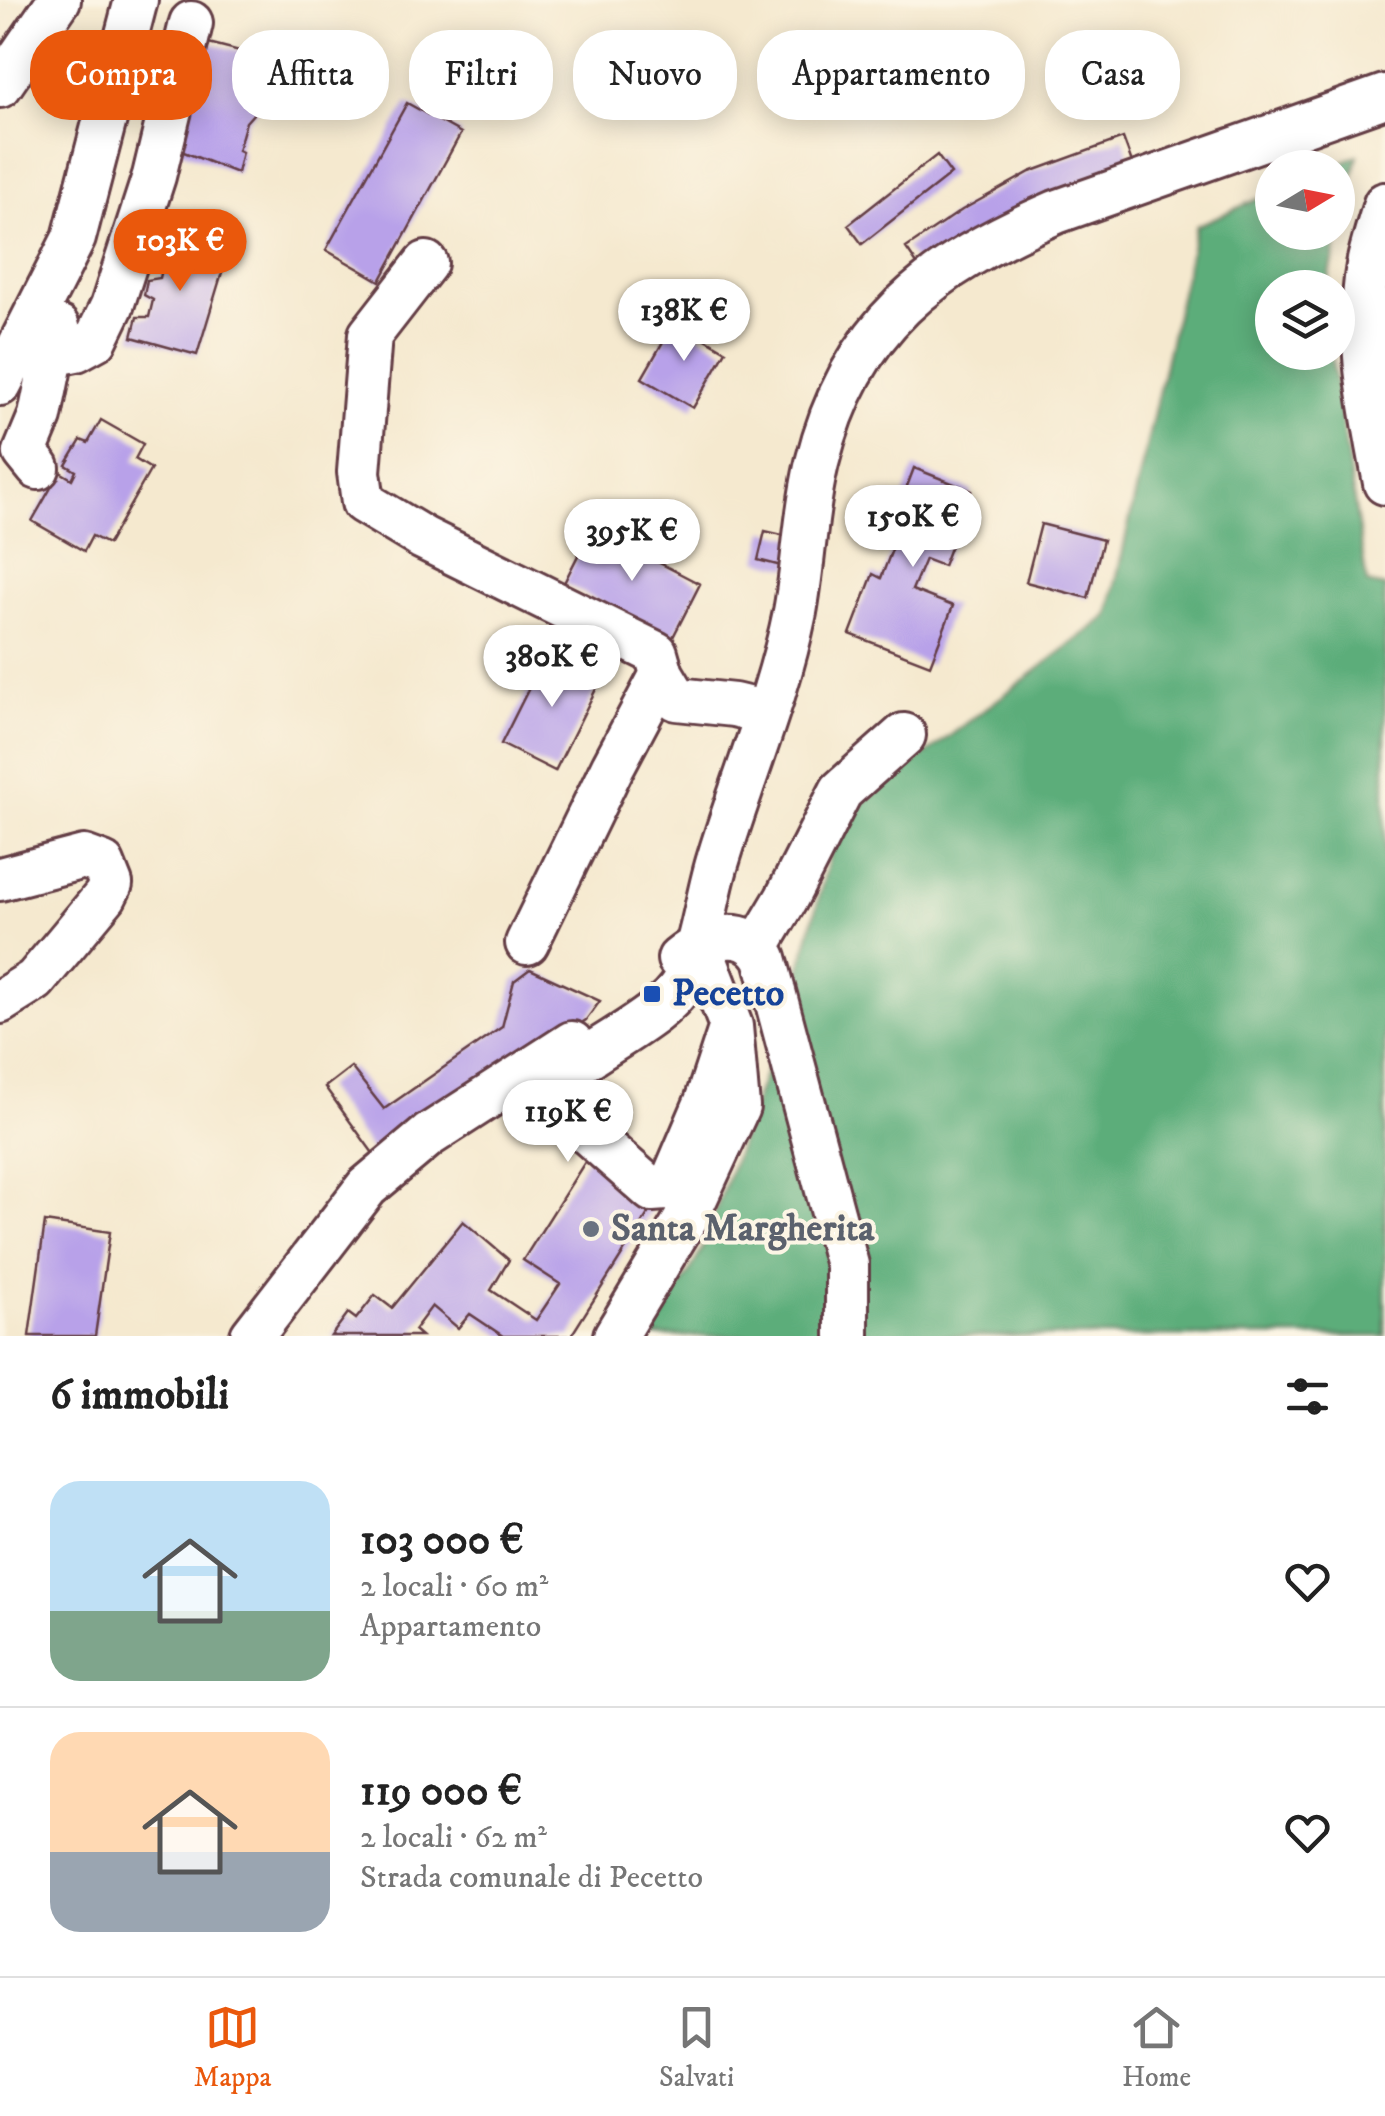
<!DOCTYPE html>
<html lang="it">
<head>
<meta charset="utf-8">
<style>
  body { margin:0; font-family:"IM FELL DW Pica",serif; background:#f6f6f6; color:#222; height:100vh; display:flex; flex-direction:column; font-size:38px; white-space:nowrap }
  * { box-sizing:border-box; margin:0 }
  p { font-size:32px; color:#767676 }
  .icon { flex:none; width:55px; height:55px; fill:none; stroke:currentColor; stroke-width:2; stroke-linecap:round; stroke-linejoin:round }
  .map { position:relative; height:1336px; overflow:hidden }
  .drawer { display:flex; flex-direction:column; background:#fff; flex:1 }
  .drawer>* { flex:none }
  .banner { position:absolute; left:30px; top:30px; width:1325px; height:90px; display:flex; gap:20px }
  .needle { width:65px; rotate:80deg }
  .tools { position:absolute; left:1255px; top:150px; display:grid; gap:20px }
  .tools a { display:grid; place-items:center; width:100px; height:100px; border-radius:50%; background:#fff; box-shadow:0 5px 25px #0003; font-size:50px }
  .price { position:absolute; translate:-50% -85px; padding:0 22px; border-radius:35px; background:#fff; color:#222; font-size:32px; line-height:65px; filter:drop-shadow(0 2px 5px #0008) }
  .price::after { content:''; position:absolute; left:50%; top:60px; width:30px; height:22px; margin-left:-15px; background:inherit; clip-path:polygon(0 0,100% 0,50% 100%) }
  .price.active { background:#ea580c; color:#fff }
  ul { padding:0; list-style:none }
  li { display:flex; align-items:center; gap:30px; height:250px; padding:0 50px }
  li+li { border-top:2px solid #e0e0e0 }
  li span { display:grid; place-items:center; flex:none; width:280px; height:200px; border-radius:30px; color:#555 }
  li>.icon { margin-inline-start:auto }
  span .icon { width:120px; height:120px; fill:#fffc; stroke-width:1 }
  li b { font-size:42px }
  h2 { display:flex; justify-content:space-between; align-items:center; height:120px; padding:0 50px; font-size:42px }
  .pill { padding:0 35px; border-radius:40px; background:#fff; box-shadow:0 5px 25px #0003; font-size:35px; line-height:90px }
  .pill.active { background:#ea580c; color:#fff }
  .menu { display:flex; justify-content:space-around; align-items:center; height:140px; border-top:2px solid #e0e0e0; background:#fff; font-size:28px; color:#767676 }
  .menu a { display:grid; justify-items:center; gap:5px }
  .menu .active { color:#ea580c }
  .map>svg:first-child { display:block }
</style>
</head>
<body>
<div class="map">
<svg width="1385" height="1336" viewBox="0 0 1385 1336">
  <rect width="100%" height="100%" fill="#fcf5e5"/>
  <filter id="ink" filterUnits="userSpaceOnUse"><feTurbulence type="fractalNoise" baseFrequency=".01" numOctaves="2"/><feDisplacementMap in="SourceGraphic" scale="20" xChannelSelector="R" yChannelSelector="G"/><feConvolveMatrix kernelMatrix="1 2 1 2 8 2 1 2 1" color-interpolation-filters="sRGB"/></filter>
  <filter id="wash" filterUnits="userSpaceOnUse"><feTurbulence type="fractalNoise" baseFrequency=".0048" numOctaves="4" result="noise"/><feDisplacementMap in="SourceGraphic" scale="40" xChannelSelector="R" yChannelSelector="G"/><feGaussianBlur stdDeviation="2.25" result="paint"/><feColorMatrix in="noise" values="0 0 0 0 0 0 0 0 0 0 0 0 0 0 0 0 0 1.4 0 .05"/><feComposite in="paint" operator="in"/></filter>
  <g filter="url(#wash)">
    <rect width="100%" height="100%" fill="#f5e9cf"/>
    <path fill="#5bad7a" stroke="#526652" stroke-width="2.5" d="M1358,155L1327,287L1272,288V352L1331,353L1367,583L1385,587V1336H651L701,1252L796,985L839,820L1108,616L1196,226L1272,193V232H1338V168L1330,167Z"/>
    <g id="blocks">
      <path fill="#b8a1e9" d="M201,41L298,66L291,87L270,106L263,103L246,122L238,150L242,152L237,173L171,147Z
        M407,103L461,133L380,281L326,250Z
        M1123,138L1133,165L919,267L906,248L962,210L1030,172Z
        M937,155L951,174L862,244L848,225Z
        M154,230L219,251L214,267L223,269L197,355L132,337L137,317H149L153,300L144,295L147,280L160,278L164,261L147,251Z
        M675,321L726,351L693,408L642,378Z
        M101,420L143,444L135,459L151,469L108,544L92,536L84,551L32,521L60,472L72,479L76,471L66,465L81,440L88,443Z
        M914,468L972,491L943,566L925,559L912,590L953,606L930,665L850,634L873,574L881,578L893,547L885,544Z
        M1041,524L1103,540L1088,598L1026,582Z
        M592,528L700,584L672,639L564,583Z
        M765,531L795,538L789,568L758,560Z
        M548,650L602,677L555,771L501,744Z
        M530,969L600,1001L586,1020L375,1156L325,1087L351,1067L384,1109L502,1027L514,981Z
        M590,1154L658,1198L571,1336H503L470,1314L458,1328L432,1306L414,1330L421,1336H331L348,1313L356,1319L375,1295L392,1308L463,1221L509,1260L491,1290L536,1320L560,1284L523,1260Z
        M45,1222L110,1232L95,1336H29Z"/>
    </g>
  </g>
  <g filter="url(#ink)">
    <use href="#blocks" fill-opacity="0" stroke="#643d44" stroke-width="2.5"/>
    <g fill="none" stroke-linecap="round" stroke-linejoin="round">
      <g stroke="#643d44" stroke-width="48">
        <path id="minor" d="M0,86L59,0
          M1385,204C1379,224 1372,245 1368,265C1355,338 1372,412 1385,483
          M426,263L370,335L359,472L363,502L423,538L656,653L662,674L677,699L734,705L767,713
          M52,355L76,350L96,339L112,306L154,176L191,23
          M0,384L74,238L136,0
          M38,468L25,452L40,416L58,327
          M0,879L84,857L103,864L111,884L105,896L35,980L0,1002
          M527,943L613,766L662,674
          M758,946L786,899L841,791L904,735
          M679,959C705,938 744,922 765,958L847,1265V1336
          M731,1026L706,1102L671,1184L666,1189L652,1190L567,1115L539,1108C544,1100 548,1089 555,1082C585,1051 666,1018 684,980C703,941 706,898 719,857C744,775 778,696 795,612C804,563 805,511 817,463C851,325 931,266 1056,212L1385,96
          M252,1336L367,1187L429,1135L572,1043
          M615,1336L688,1215L738,1107L731,1026L699,943"/>
      </g>
      <use href="#minor" stroke="#fff" stroke-width="42"/>
    </g>
  </g>
  <rect fill="#1a4fb4" stroke="#fcf5e5" stroke-width="4" x="642" y="984" width="20" height="20" rx="5"/>
  <circle fill="#6b7280" stroke="#fcf5e5" stroke-width="4" cx="591" cy="1229" r="10"/>
  <g text-anchor="middle" dominant-baseline="central" stroke-width="8" stroke-linejoin="round" paint-order="stroke">
    <g font-size="38" font-weight="bold" fill="#164399" stroke="#fcf5e5" text-anchor="start">
      <text x="672" y="994">Pecetto</text>
    </g>
    <g font-size="38" font-weight="bold" fill="#5b616d" stroke="#fcf5e5" text-anchor="start">
      <text x="611" y="1229">Santa Margherita</text>
    </g>
  </g>
</svg>
<div class="tools">
<a><svg class="needle" viewBox="-14 -14 28 28"><path d="M0-13l5 13h-10z" fill="#e53935"/><path d="M0 13l5-13h-10z" fill="#767676"/></svg></a>
<a><svg class="icon" aria-label="layers" viewBox="0 0 24 24"><path d="M12 4l9 5-9 5-9-5zM3 14l9 5 9-5"/></svg></a>
</div>
<b class="price active" style="left:180px;top:294px">103K €</b>
<b class="price" style="left:684px;top:364px">138K €</b>
<b class="price" style="left:913px;top:570px">150K €</b>
<b class="price" style="left:632px;top:584px">395K €</b>
<b class="price" style="left:552px;top:710px">380K €</b>
<b class="price" style="left:568px;top:1165px">119K €</b>
<div class="banner">
<a class="pill active">Compra</a>
<a class="pill">Affitta</a>
<a class="pill">Filtri</a>
<a class="pill">Nuovo</a>
<a class="pill">Appartamento</a>
<a class="pill">Casa</a>
</div>
</div>
<section class="drawer">
<h2>6 immobili<svg class="icon" aria-label="filters" viewBox="0 0 24 24"><path d="M4 7h16M4 17h16"/><circle cx="9" cy="7" r="2"/><circle cx="15" cy="17" r="2"/></svg></h2>
<ul>
<li><span style="background:linear-gradient(#bfe0f5 65%,#7fa58c 0)"><svg class="icon" aria-label="home" viewBox="0 0 24 24"><path d="M3 11l9-7 9 7M6 9v11h12V9"/></svg></span><div><b>103 000 €</b><p>2 locali · 60 m²</p><p>Appartamento</p></div><svg class="icon" aria-label="heart" viewBox="0 0 24 24"><path d="M12 20l-8-8c-3-5 5-10 8-4 3-6 11-1 8 4z"/></svg></li>
<li><span style="background:linear-gradient(#ffd9b3 60%,#9aa5b1 0)"><svg class="icon" aria-label="home" viewBox="0 0 24 24"><path d="M3 11l9-7 9 7M6 9v11h12V9"/></svg></span><div><b>119 000 €</b><p>2 locali · 62 m²</p><p>Strada comunale di Pecetto</p></div><svg class="icon" aria-label="heart" viewBox="0 0 24 24"><path d="M12 20l-8-8c-3-5 5-10 8-4 3-6 11-1 8 4z"/></svg></li>
</ul>
</section>
<nav class="menu">
<a class="active"><svg class="icon" aria-label="map" viewBox="0 0 24 24"><path d="M3 6l6-2 6 2 6-2v14l-6 2-6-2-6 2zM9 4v14M15 6v14"/></svg>Mappa</a>
<a><svg class="icon" aria-label="saved" viewBox="0 0 24 24"><path d="M7 4h10v16l-5-4-5 4z"/></svg>Salvati</a>
<a><svg class="icon" aria-label="home" viewBox="0 0 24 24"><path d="M3 11l9-7 9 7M6 9v11h12V9"/></svg>Home</a>
</nav>
</body>
</html>
